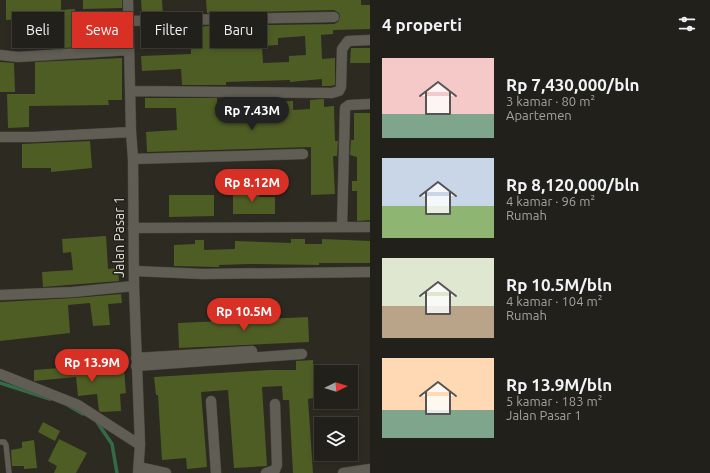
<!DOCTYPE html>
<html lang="id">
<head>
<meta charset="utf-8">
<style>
  body { margin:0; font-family:Ubuntu,sans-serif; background:#2a2823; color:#f1f3f6; height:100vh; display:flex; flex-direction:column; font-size:15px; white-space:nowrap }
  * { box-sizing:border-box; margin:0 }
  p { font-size:13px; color:#a2a3a2 }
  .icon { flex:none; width:22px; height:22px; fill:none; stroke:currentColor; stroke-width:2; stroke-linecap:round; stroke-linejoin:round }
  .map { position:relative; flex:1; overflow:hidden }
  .details { display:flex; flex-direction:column; background:#22201a; width:340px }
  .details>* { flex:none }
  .guide { position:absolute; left:12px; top:12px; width:298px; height:36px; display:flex; gap:8px }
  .needle { width:26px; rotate:85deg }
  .tools { position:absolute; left:314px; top:365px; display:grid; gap:8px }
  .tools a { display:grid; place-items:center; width:44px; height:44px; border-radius:0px; background:#22201a; box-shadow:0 2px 6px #0003,0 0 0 1px #3f3e39; font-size:20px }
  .price { position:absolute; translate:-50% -34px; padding:0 9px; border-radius:14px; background:#d93025; color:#fff; font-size:13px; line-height:26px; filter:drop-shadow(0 1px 2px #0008) }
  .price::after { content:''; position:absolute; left:50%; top:24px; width:12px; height:9px; margin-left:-6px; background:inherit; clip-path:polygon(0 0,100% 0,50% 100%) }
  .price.selected { background:#222; color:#fff }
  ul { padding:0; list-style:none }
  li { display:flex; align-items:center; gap:12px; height:100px; padding:0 12px }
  li span { display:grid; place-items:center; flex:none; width:112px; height:80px; border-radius:0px; color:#555 }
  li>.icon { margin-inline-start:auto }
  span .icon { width:48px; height:48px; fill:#fffc; stroke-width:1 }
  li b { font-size:17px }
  h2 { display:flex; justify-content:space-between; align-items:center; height:48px; padding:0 12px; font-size:17px }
  .tag { padding:0 14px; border-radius:0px; background:#22201a; box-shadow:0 2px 6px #0003,0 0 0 1px #3f3e39; font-size:14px; line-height:36px }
  .tag.selected { background:#d93025; color:#fff }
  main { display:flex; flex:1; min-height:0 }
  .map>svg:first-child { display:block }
</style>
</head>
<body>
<main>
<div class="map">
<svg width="370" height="473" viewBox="0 0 370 473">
  <rect width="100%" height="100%" fill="#2d2a22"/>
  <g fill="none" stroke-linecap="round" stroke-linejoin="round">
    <path stroke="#346b47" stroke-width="3.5" d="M0,383L50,399
      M69,406L83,414
      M97,422L112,444L117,473"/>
  </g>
  <path fill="#4e5d24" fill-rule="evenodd" d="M6,0H61V10L75,9L76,47L64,48V44L20,45L19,19L6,20Z
    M83,0H122V8L83,9Z
    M141,0H162L163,14H142Z
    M206,0H361V5H370V29L333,30V34L321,35L322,59L335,58V85L331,86H322V79L290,82V80L226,82V85H182L181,69L142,71L141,56L191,54L190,28L208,26L334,24L338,22L340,17L339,13L334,10L207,13ZM305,36L306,55L289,56V62L263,63L262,46L278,45V38Z
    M351,48H370V63H350Z
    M122,58V100H108L109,105L29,106V127L8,128L7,94H35V62Z
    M0,62L14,63L15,92H0Z
    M145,98H217V105L293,101V110L310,109V100L324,99V107L334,106L335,141H338L337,156H333L335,194L311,195V147L147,152L146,132L177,130L176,108H145Z
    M354,113H370V220L357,221V191H352V181H357V157L350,155L351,140H354Z
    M90,141L92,168L51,172V168H22V144Z
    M233,190H259V197H275V214H233Z
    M169,195H214V216L169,217Z
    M106,236L108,269L118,268L119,281L43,287L42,272L73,270L71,252L63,253L62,239Z
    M291,239H305V244H322V239L370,241V263H319V265L249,264L219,265V267L174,266V245L195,244V240H204V250L235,249V241L291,243Z
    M121,294L122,303L108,304L110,325L93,326L90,303L68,305L70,333L0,341V302L74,298Z
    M308,317L309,342L179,348L178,323Z
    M313,360V398L308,399L313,473H293L289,400H283L282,386L262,387L267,466L234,468L228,390L201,392L207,467L187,469L186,458L162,460L158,395H156L154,377L269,370H296V361Z
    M110,364V370L124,369L126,393L120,394L121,411L101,412L99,411L97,394L78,396L76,377L34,381V370Z
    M43,422L60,431L55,441L38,432Z
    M59,439L87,453L76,473H54L57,466L48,461Z
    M34,440L37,468L24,469V466H12L11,450L22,448V442Z"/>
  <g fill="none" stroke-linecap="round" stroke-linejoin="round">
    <g stroke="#4a4740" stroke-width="6">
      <path id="lane" d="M0,442H4L6,445L9,473"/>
    </g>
    <g stroke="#4a4740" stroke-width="11">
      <path id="street" d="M128,0L131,132L133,159L134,286L140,445L138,473
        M128,21L334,17
        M0,55L18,57L129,50
        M131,91L332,93L339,91L341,87L342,49L348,41L370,40
        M0,137H34L131,132
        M133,159L303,154
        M342,227L345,108L349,105L370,104
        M133,228L370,227
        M135,271L203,274L370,272
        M0,295L73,292L134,286
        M136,358L252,351
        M136,366L302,354
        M0,374L78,405L140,445
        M211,401L216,473
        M139,467L166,473
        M266,473L275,470L277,465L275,404
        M343,473L370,469"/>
    </g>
    <use href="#lane" stroke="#605d54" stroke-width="5"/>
    <use href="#street" stroke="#605d54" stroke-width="10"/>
  </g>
  <g text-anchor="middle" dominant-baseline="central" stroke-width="3" stroke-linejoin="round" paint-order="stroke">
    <g font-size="14" fill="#dfded8" stroke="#232018">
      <text transform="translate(119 237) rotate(-90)">Jalan Pasar 1</text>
    </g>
  </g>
</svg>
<div class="tools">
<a><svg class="needle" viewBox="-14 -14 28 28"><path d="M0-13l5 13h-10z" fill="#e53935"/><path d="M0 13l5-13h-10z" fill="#a2a3a2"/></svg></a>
<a><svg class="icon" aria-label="layers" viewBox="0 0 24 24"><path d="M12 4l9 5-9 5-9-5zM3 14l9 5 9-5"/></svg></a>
</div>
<b class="price selected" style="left:252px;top:131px">Rp 7.43M</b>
<b class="price" style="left:252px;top:203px">Rp 8.12M</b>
<b class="price" style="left:244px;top:332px">Rp 10.5M</b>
<b class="price" style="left:92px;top:383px">Rp 13.9M</b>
<div class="guide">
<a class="tag">Beli</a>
<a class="tag selected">Sewa</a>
<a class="tag">Filter</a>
<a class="tag">Baru</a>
</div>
</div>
<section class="details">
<h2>4 properti<svg class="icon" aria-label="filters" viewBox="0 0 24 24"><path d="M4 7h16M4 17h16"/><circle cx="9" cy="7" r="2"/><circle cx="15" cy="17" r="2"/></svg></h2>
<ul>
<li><span style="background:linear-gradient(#f6c9c9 70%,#7fa58c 0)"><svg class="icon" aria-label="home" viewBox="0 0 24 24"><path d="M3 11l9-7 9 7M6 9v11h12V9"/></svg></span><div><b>Rp 7,430,000/bln</b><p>3 kamar · 80 m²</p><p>Apartemen</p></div></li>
<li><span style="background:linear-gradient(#c9d6e8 60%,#8fb573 0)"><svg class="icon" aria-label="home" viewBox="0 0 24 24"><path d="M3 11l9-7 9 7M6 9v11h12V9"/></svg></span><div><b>Rp 8,120,000/bln</b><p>4 kamar · 96 m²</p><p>Rumah</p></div></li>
<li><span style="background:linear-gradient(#dfe7d0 60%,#b9a48a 0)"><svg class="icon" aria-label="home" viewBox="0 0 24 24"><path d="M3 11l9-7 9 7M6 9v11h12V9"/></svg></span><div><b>Rp 10.5M/bln</b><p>4 kamar · 104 m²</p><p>Rumah</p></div></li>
<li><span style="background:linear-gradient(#ffd9b3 65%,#7fa58c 0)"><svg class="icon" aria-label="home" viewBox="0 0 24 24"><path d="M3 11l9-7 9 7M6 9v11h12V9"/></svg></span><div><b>Rp 13.9M/bln</b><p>5 kamar · 183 m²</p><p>Jalan Pasar 1</p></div></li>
</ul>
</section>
</main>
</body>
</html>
